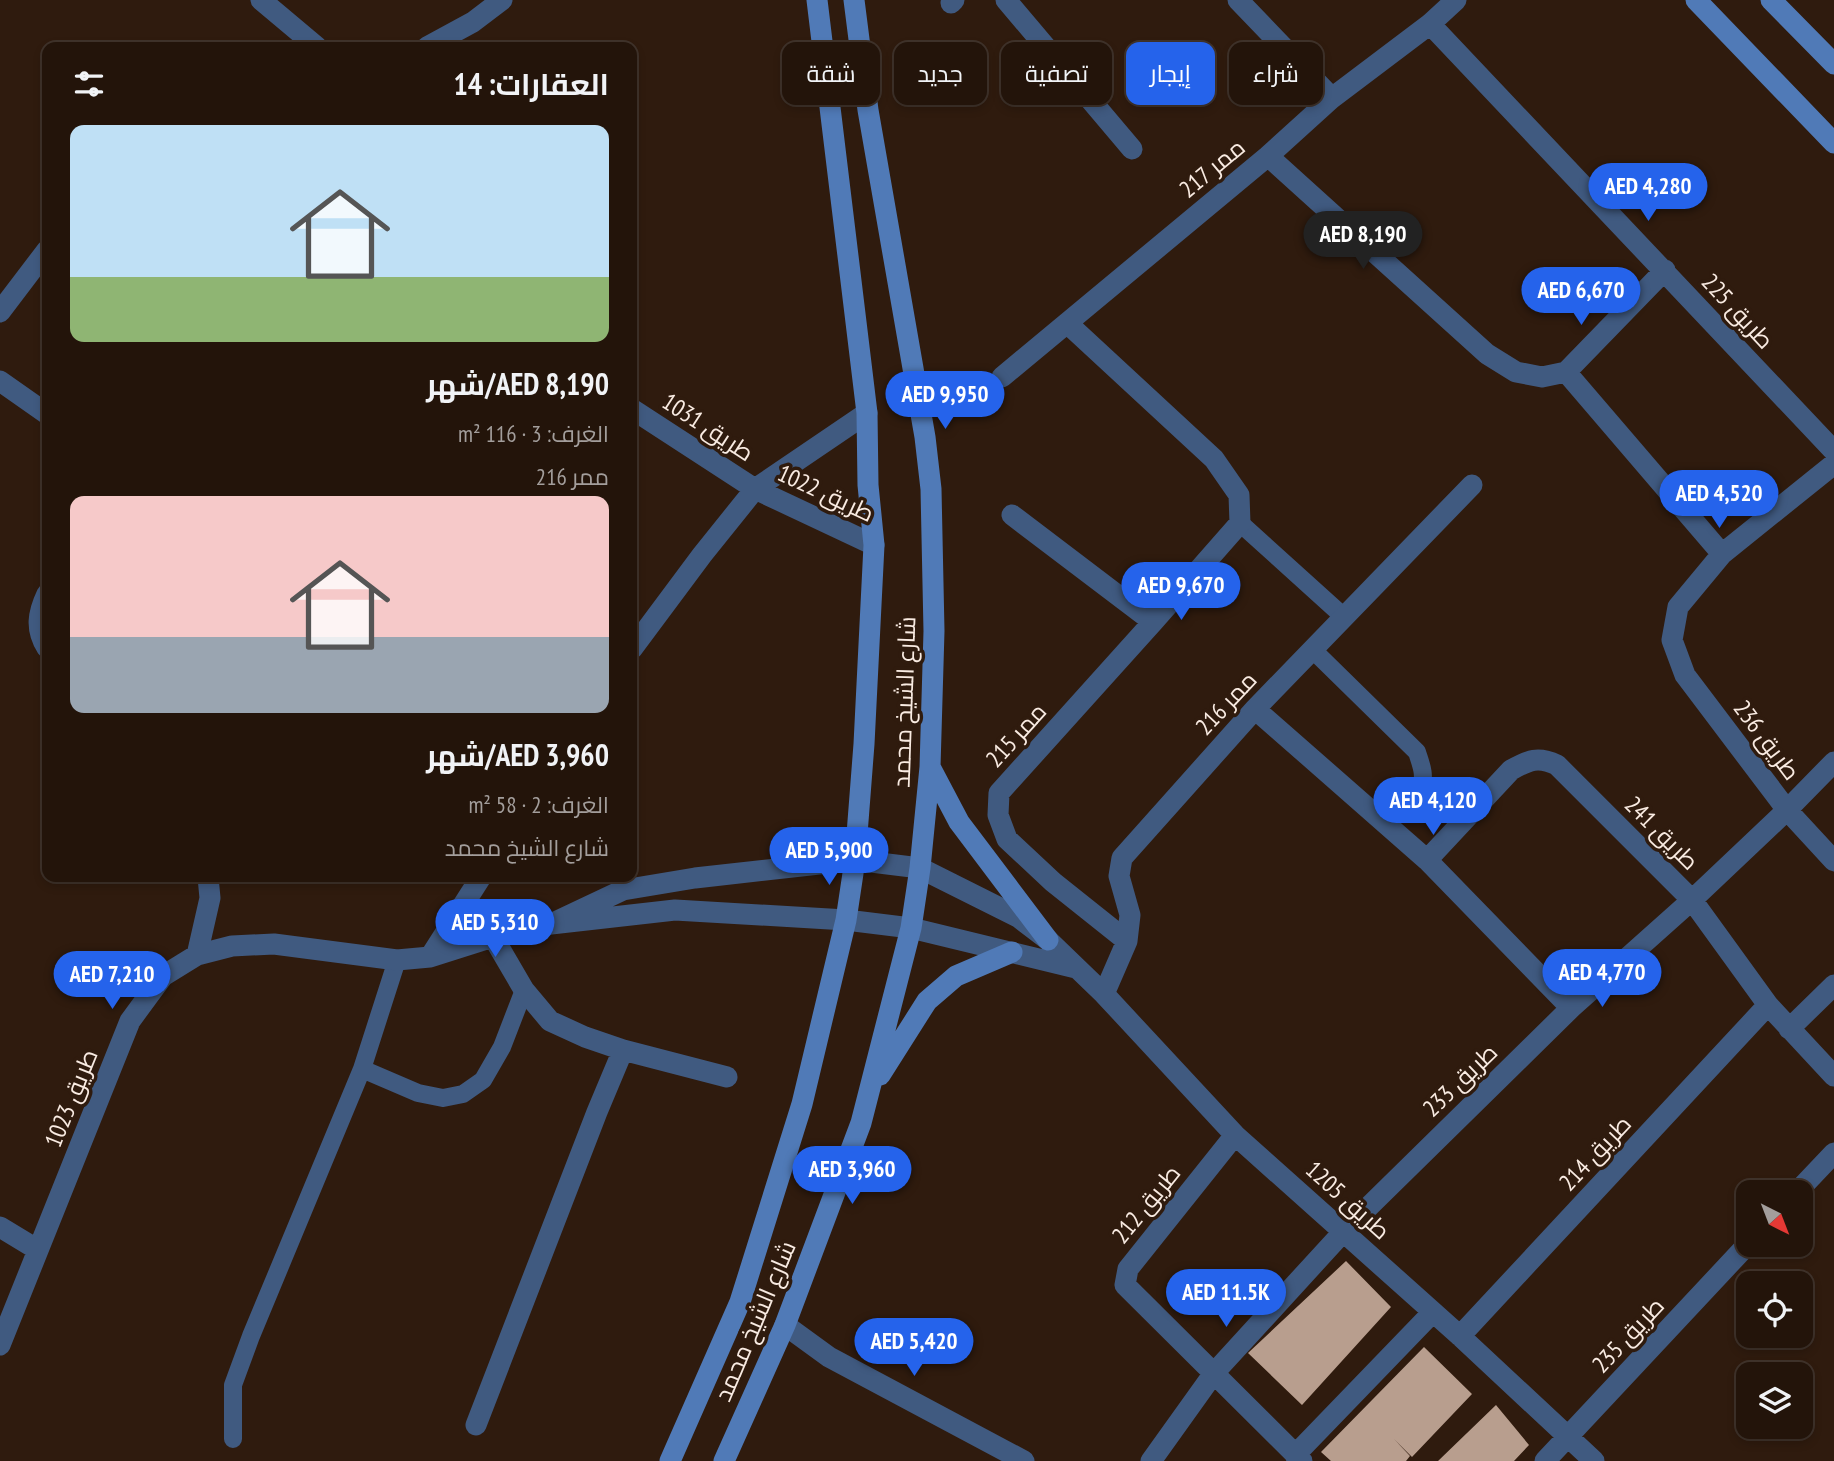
<!DOCTYPE html>
<html lang="ar">
<head>
<meta charset="utf-8">
<style>
  body { margin:0; font-family:"PT Sans Narrow",Cairo,sans-serif; background:#2b1d13; color:#f1f3f6; direction:rtl; height:100vh; display:flex; flex-direction:column; font-size:26px; white-space:nowrap }
  * { box-sizing:border-box; margin:0 }
  p { font-size:23px; color:#a39e9c }
  .icon { flex:none; width:38px; height:38px; fill:none; stroke:currentColor; stroke-width:2; stroke-linecap:round; stroke-linejoin:round }
  .map { position:relative; flex:1; overflow:hidden; direction:ltr }
  .side { position:absolute; left:42px; top:42px; width:595px; height:840px; display:flex; flex-direction:column; background:#23140a; border-radius:14px; box-shadow:0 4px 10px #0003,0 0 0 2px #40332b; direction:rtl }
  .side>* { flex:none }
  .guide { position:absolute; left:658px; top:42px; width:665px; height:63px; direction:rtl; display:flex; gap:14px }
  .needle { width:46px; rotate:138deg }
  .buttons { position:absolute; left:1736px; top:1180px; display:grid; gap:14px }
  .buttons a { display:grid; place-items:center; width:77px; height:77px; border-radius:14px; background:#23140a; box-shadow:0 4px 10px #0003,0 0 0 2px #40332b; font-size:35px }
  .price { position:absolute; translate:-50% -60px; padding:0 16px; border-radius:24px; background:#2563eb; color:#fff; font-size:23px; line-height:46px; filter:drop-shadow(0 2px 4px #0008) }
  .price::after { content:''; position:absolute; left:50%; top:42px; width:21px; height:16px; margin-left:-10px; background:inherit; clip-path:polygon(0 0,100% 0,50% 100%) }
  .price.current { background:#222; color:#fff }
  ul { padding:0; list-style:none }
  li { display:grid; align-content:center; gap:14px; height:371px; padding:0 28px }
  li span { display:grid; place-items:center; height:217px; border-radius:14px; color:#555 }
  li>.icon { margin-inline-start:auto }
  span .icon { width:126px; height:126px; fill:#fffc; stroke-width:1 }
  li b { font-size:30px }
  h2 { display:flex; justify-content:space-between; align-items:center; height:84px; padding:0 28px; font-size:30px }
  .pill { padding:0 24px; border-radius:14px; background:#23140a; box-shadow:0 4px 10px #0003,0 0 0 2px #40332b; font-size:24px; line-height:63px }
  .pill.current { background:#2563eb; color:#fff }
  .map>svg:first-child { display:block }
</style>
</head>
<body>
<div class="map">
<svg width="1834" height="1461" viewBox="0 0 1834 1461">
  <rect width="100%" height="100%" fill="#2f1b0e"/>
  <path fill="#b89e8e" d="M1346,1261L1391,1307L1302,1405L1248,1353Z
    M1424,1347L1472,1394L1412,1457L1394,1439L1410,1456L1406,1461H1331L1321,1452Z
    M1496,1405L1529,1445L1514,1461H1438Z"/>
  <g fill="none" stroke-linecap="round" stroke-linejoin="round">
    <path stroke="#405a80" stroke-width="18" d="M1240,523L1344,617
      M1313,650L1417,752C1420,762 1426,775 1421,786C1417,799 1396,815 1386,824
      M362,1069L418,1093L443,1098L463,1094L483,1080L502,1047L524,990
      M233,1439V1385L251,1336L362,1069L397,960"/>
    <path stroke="#405a80" stroke-width="21" d="M261,0L317,47
      M1006,0L1132,149
      M1238,0L1332,98
      M951,3L954,0
      M1430,24L1834,451
      M427,47L473,22L502,0
      M1268,156L1487,354L1516,372L1542,377L1566,372L1665,270
      M0,312L47,250
      M1067,323L1214,459L1239,495L1240,523L1153,622L999,793L998,815L1007,839L1053,882L1127,941
      M1566,372L1722,554
      M1002,377L1268,156L1332,98L1430,24L1456,0
      M0,381L47,414
      M632,409L755,489L702,555L632,649
      M867,413L755,489L874,545
      M1834,464L1722,554L1678,607L1672,640L1685,675L1787,810L1834,861
      M1012,515L1153,622
      M47,594C38,613 35,629 47,648
      M1255,709L1427,860L1571,1008
      M1427,860L1511,770C1529,760 1538,756 1557,765L1692,900L1768,1005L1834,1076
      M493,937L524,990L550,1021L585,1037L623,1050L727,1077
      M197,955L210,898L208,877
      M430,957L481,877
      M1076,968L911,928L846,920L675,910L551,924L623,890L695,878L855,860L920,868L1018,917L1048,940L1104,994L1235,1135L1460,1336L1594,1461
      M1104,994L1127,941L1130,915L1119,876L1122,858L1255,709L1472,485
      M1789,1029L1834,985
      M1235,1135L1128,1269L1125,1285L1302,1461
      M1797,1192L1834,1153
      M0,1227L38,1250
      M785,1325L829,1357L1024,1461
      M1460,1336L1768,1005
      M0,1345L130,1021L163,976L197,955L232,946L274,944L397,960L430,957L493,937L551,924
      M476,1425L597,1112L623,1050
      M1295,1455L1433,1312
      M1151,1461L1214,1373L1344,1231L1571,1008L1692,900L1787,810L1834,762
      M1545,1461L1748,1244"/>
    <path stroke="#507ab7" stroke-width="21" d="M1696,0L1834,143
      M1771,0L1834,64
      M930,767L959,822L1048,940
      M880,1075L927,1001L956,976L1012,952
      M670,1461L740,1302L802,1104L846,920L855,860L864,744L874,545L868,485L867,413L817,0
      M724,1461L785,1325L861,1123L911,928L920,868L930,767L934,631L931,489L925,437L868,110L854,0"/>
  </g>
  <g text-anchor="middle" dominant-baseline="central" stroke-width="7" stroke-linejoin="round" paint-order="stroke">
    <g font-size="24" fill="#f9ebe2" stroke="#2f1b0e">
      <text transform="translate(1212 168) rotate(-40)">ممر 217</text>
      <text transform="translate(1738 311) rotate(47)">طريق 225</text>
      <text transform="translate(708 427) rotate(33)">طريق 1031</text>
      <text transform="translate(826 493) rotate(25)">طريق 1022</text>
      <text transform="translate(904 702) rotate(-88)">شارع الشيخ محمد</text>
      <text transform="translate(1226 703) rotate(-47)">ممر 216</text>
      <text transform="translate(1016 735) rotate(-48)">ممر 215</text>
      <text transform="translate(1767 740) rotate(53)">طريق 236</text>
      <text transform="translate(1662 833) rotate(45)">طريق 241</text>
      <text transform="translate(1460 1080) rotate(-44)">طريق 233</text>
      <text transform="translate(71 1098) rotate(-68)">طريق 1023</text>
      <text transform="translate(1595 1153) rotate(-47)">طريق 214</text>
      <text transform="translate(1348 1200) rotate(42)">طريق 1205</text>
      <text transform="translate(1146 1204) rotate(-51)">طريق 212</text>
      <text transform="translate(755 1321) rotate(-67)">شارع الشيخ محمد</text>
      <text transform="translate(1628 1335) rotate(-47)">طريق 235</text>
    </g>
  </g>
</svg>
<div class="buttons">
<a><svg class="needle" viewBox="-14 -14 28 28"><path d="M0-13l5 13h-10z" fill="#e53935"/><path d="M0 13l5-13h-10z" fill="#a39e9c"/></svg></a>
<a><svg class="icon" aria-label="locate" viewBox="0 0 24 24"><circle cx="12" cy="12" r="6"/><path d="M12 2v4M12 18v4M2 12h4M18 12h4"/></svg></a>
<a><svg class="icon" aria-label="layers" viewBox="0 0 24 24"><path d="M12 4l9 5-9 5-9-5zM3 14l9 5 9-5"/></svg></a>
</div>
<b class="price" style="left:1648px;top:223px">AED 4,280</b>
<b class="price current" style="left:1363px;top:271px">AED 8,190</b>
<b class="price" style="left:1581px;top:327px">AED 6,670</b>
<b class="price" style="left:945px;top:431px">AED 9,950</b>
<b class="price" style="left:1719px;top:530px">AED 4,520</b>
<b class="price" style="left:1181px;top:622px">AED 9,670</b>
<b class="price" style="left:1433px;top:837px">AED 4,120</b>
<b class="price" style="left:829px;top:887px">AED 5,900</b>
<b class="price" style="left:495px;top:959px">AED 5,310</b>
<b class="price" style="left:1602px;top:1009px">AED 4,770</b>
<b class="price" style="left:112px;top:1011px">AED 7,210</b>
<b class="price" style="left:852px;top:1206px">AED 3,960</b>
<b class="price" style="left:1226px;top:1329px">AED 11.5K</b>
<b class="price" style="left:914px;top:1378px">AED 5,420</b>
<div class="guide">
<a class="pill">شراء</a>
<a class="pill current">إيجار</a>
<a class="pill">تصفية</a>
<a class="pill">جديد</a>
<a class="pill">شقة</a>
</div>
<section class="side">
<h2>العقارات: 14<svg class="icon" aria-label="filters" viewBox="0 0 24 24"><path d="M4 7h16M4 17h16"/><circle cx="9" cy="7" r="2"/><circle cx="15" cy="17" r="2"/></svg></h2>
<ul>
<li><span style="background:linear-gradient(#bfe0f5 70%,#8fb573 0)"><svg class="icon" aria-label="home" viewBox="0 0 24 24"><path d="M3 11l9-7 9 7M6 9v11h12V9"/></svg></span><div><b>AED 8,190/شهر</b><p>الغرف: 3 · 116 m²</p><p>ممر 216</p></div></li>
<li><span style="background:linear-gradient(#f6c9c9 65%,#9aa5b1 0)"><svg class="icon" aria-label="home" viewBox="0 0 24 24"><path d="M3 11l9-7 9 7M6 9v11h12V9"/></svg></span><div><b>AED 3,960/شهر</b><p>الغرف: 2 · 58 m²</p><p>شارع الشيخ محمد</p></div></li>
</ul>
</section>
</div>
</body>
</html>
